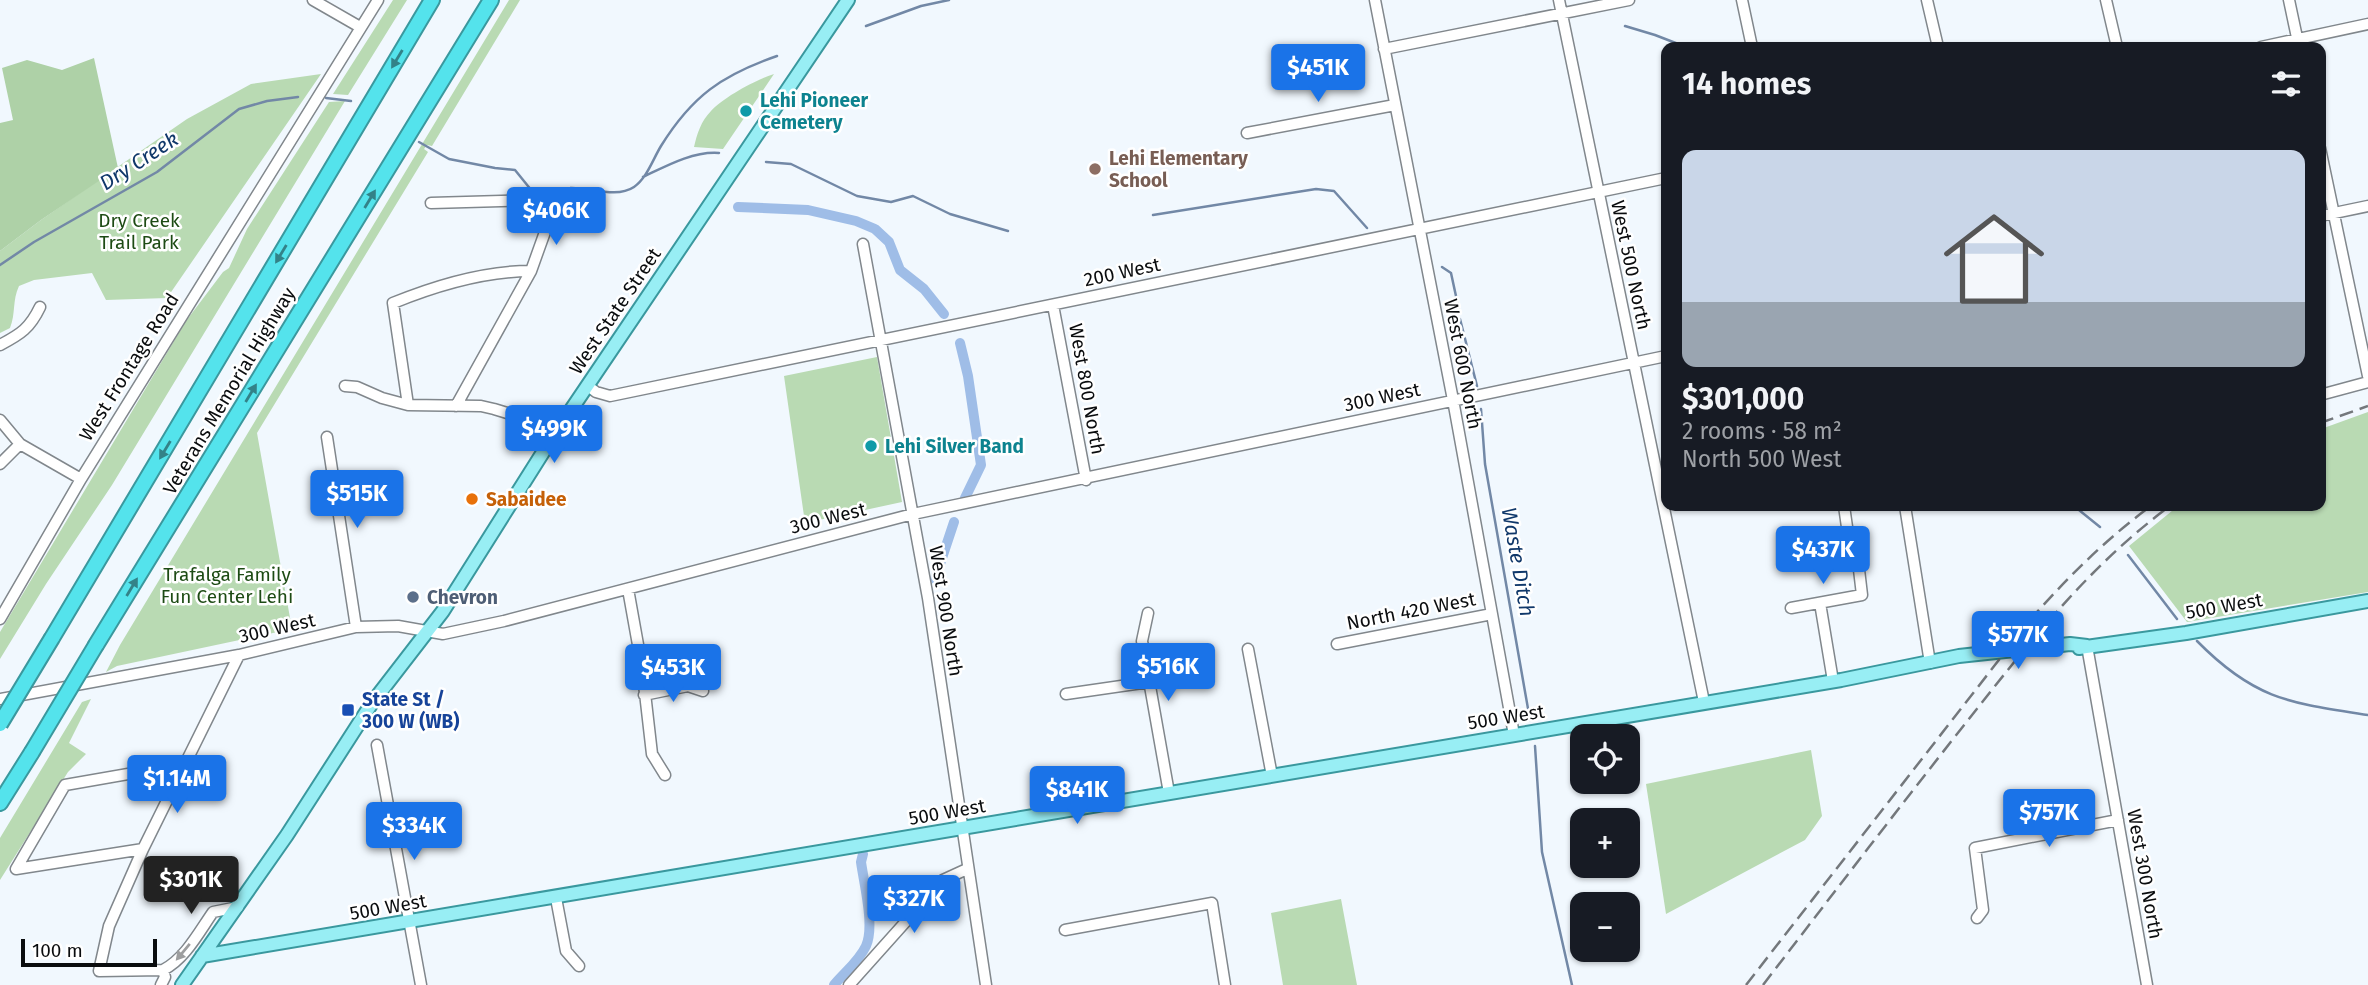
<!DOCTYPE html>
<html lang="en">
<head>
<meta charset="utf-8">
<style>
  body { margin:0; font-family:"Fira Sans",sans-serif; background:#242831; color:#f1f3f6; height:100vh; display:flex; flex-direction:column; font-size:26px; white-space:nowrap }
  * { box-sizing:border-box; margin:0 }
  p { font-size:23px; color:#9ea1a6 }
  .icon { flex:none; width:38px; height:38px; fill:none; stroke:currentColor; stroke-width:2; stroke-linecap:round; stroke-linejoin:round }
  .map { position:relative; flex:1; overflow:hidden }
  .panel { position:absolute; left:1661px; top:42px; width:665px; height:469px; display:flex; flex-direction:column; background:#171b24; border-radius:14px; box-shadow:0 2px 5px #0004 }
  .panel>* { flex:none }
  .controls { position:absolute; left:1570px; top:724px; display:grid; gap:14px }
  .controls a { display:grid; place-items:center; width:70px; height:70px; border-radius:14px; background:#171b24; box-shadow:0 2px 5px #0004; font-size:35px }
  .scale { position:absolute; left:21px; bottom:18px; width:136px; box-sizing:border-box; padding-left:7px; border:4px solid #0a0c0e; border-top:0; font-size:19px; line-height:24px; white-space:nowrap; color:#0a0c0e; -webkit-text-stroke:5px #fff; paint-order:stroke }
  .price { position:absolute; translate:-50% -60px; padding:0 16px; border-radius:7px; background:#1a73e8; color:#fff; font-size:23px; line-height:46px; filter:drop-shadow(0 2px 4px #0008) }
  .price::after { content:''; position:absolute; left:50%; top:42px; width:21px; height:16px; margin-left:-10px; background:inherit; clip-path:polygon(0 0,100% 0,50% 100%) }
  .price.current { background:#222; color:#fff }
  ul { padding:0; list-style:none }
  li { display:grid; align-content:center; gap:14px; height:371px; padding:0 21px }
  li+li { border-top:2px solid #363941 }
  li span { display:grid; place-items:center; height:217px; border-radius:14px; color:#555 }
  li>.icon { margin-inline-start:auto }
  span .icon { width:126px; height:126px; fill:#fffc; stroke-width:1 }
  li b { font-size:30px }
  h2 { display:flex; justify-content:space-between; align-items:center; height:84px; padding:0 21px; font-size:30px }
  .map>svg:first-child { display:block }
</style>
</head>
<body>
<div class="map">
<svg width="2368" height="985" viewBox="0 0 2368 985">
  <rect width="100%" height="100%" fill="#f1f8fe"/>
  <path fill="#b9dab3" d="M393,0H407L348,95L333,94Z
    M509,0H520L432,146L427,145L424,149L428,152L257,433L292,629L117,666L106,672L120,645Z
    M321,74L167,298L106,300L92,273L34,280L19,286C12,301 16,313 10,328L0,333V251L41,220L187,119L251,84Z
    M774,74L723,149L694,147C697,134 701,121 711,111C724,97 755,80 774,74Z
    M345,101L112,485L46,584L0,659V632L186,321L223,272L229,268L247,229L329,102Z
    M877,357L902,502L805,523L784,376Z
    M2368,412V592L2187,622L2129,546L2178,506H2320L2321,429Z
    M91,699L69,743L86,754L68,772L0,880V838L82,702Z
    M1811,750L1822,816L1805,840L1666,914L1646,784Z
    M1341,899L1357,985H1283L1271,913Z"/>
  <path fill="#aed1a7" d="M94,58L118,168L41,220L0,251V123L13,120L2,68L27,60L62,70Z"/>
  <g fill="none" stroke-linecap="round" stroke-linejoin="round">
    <path stroke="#7288a6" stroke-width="2.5" d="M866,26L921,6L949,0
      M1625,26L1655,35L1686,47
      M326,98L351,101
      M419,142L449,159L495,168L515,170L532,191C545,190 558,188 570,188C589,187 616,199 634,187C647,178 653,159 661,146C692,96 722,75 777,56
      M766,162L791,164L857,196L891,202L913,196L950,214L1008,231
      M643,177C666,166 693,151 719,153
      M1153,215L1316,189L1334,191L1367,228
      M0,265L34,242L157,172L239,109L267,101L298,97
      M1442,267L1451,273L1459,310
      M1460,319L1477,386
      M1481,409L1485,464L1530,720
      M2074,506L2100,527
      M2128,555L2177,619
      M2197,641C2255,700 2290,703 2368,715
      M1535,746L1542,852L1572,985"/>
    <path stroke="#9fbde7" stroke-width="10" d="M738,207L808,210L856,221L875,229L889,242L900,270L924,289L944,314
      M960,343L968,376L981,465L965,498
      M935,579L954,522
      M834,985C844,973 859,961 866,946C875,926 864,884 861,862L863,854"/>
    <g stroke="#81878c" stroke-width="13">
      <path id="minor" d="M313,0L360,27
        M1375,0L1453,400L1514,735
        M1559,0L1704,702
        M1742,0L1752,47
        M1927,0L1938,47
        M2106,0L2117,47
        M2289,0L2299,47
        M2261,47L2368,24
        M1384,49L1629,0
        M1247,133L1395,105
        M2320,148L2368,376
        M431,203L537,200L550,205V218L531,271L456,406
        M2320,216L2368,206
        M863,244L928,598L986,985
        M1053,305L1086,480
        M0,345C21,334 30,328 40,307
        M345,386L357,387L382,398L408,405L481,406L494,409L530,420L552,438
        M588,386L596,392L610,396L1666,178
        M2320,395L2368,382
        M408,405L393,303C437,285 484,271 531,271
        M0,420L20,444L81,479
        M327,437L356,627
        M0,464L20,444
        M1905,506L1930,663
        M628,589L642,667L652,754L665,775
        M1820,603L1833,681
        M1791,608L1862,595L1858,561L1848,534L1844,506
        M1148,613L1142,641L1169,793
        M0,619L81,479L378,0
        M1337,644L1492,614
        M2087,646L2147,985
        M1248,649L1272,776
        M1066,694L1149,682
        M644,695L688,686L703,691
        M0,699L239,655L356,627L398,626L443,634L504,621L913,514L1666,356
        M377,745L421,985
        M16,869L65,785L185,764
        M16,869L143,849
        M556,898L566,951L579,966
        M238,907L213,912C199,932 185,959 163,970L99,971L109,926L143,849L239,655
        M1977,918L1983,910L1975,848L2118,820
        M1065,930L1212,903L1225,985
        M161,985L165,977L163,970
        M849,985L943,880L967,869"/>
    </g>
    <g stroke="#3a989e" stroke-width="16">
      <path id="major" d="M2079,648L2186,633L2368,601
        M202,956L1841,680L1959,656L2070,644L2087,646
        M182,985L287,835L372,703L443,611L552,438L848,0"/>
    </g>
    <g stroke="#3a989e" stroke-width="18">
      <path id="highway" d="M52,638L432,0
        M96,645L491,0
        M0,803L32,752"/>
    </g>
    <use href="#minor" stroke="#fff" stroke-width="10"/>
    <use href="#major" stroke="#98eef4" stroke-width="12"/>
    <use href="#highway" stroke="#54e3ec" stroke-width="14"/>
    <path stroke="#74787c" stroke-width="2.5" stroke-dasharray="14 7" stroke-linecap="butt" d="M2320,423L2368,406
      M1746,985L2030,620C2067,578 2106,539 2151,506
      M1763,985C1829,899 1894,814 1961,729C2025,648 2086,568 2170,506"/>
    <g stroke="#3a989e" stroke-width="18" stroke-linecap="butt">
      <path id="highway-bridge" d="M0,724L52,638
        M32,752L96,645"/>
    </g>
    <use href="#highway-bridge" stroke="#54e3ec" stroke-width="14"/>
  </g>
  <defs><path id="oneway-solid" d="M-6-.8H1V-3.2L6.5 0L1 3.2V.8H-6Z" transform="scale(1.75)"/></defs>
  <g fill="#338288">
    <use href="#oneway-solid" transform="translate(397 59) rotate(121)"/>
    <use href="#oneway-solid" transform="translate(370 199) rotate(-59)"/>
    <use href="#oneway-solid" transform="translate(281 254) rotate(121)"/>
    <use href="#oneway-solid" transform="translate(251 393) rotate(-59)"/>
    <use href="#oneway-solid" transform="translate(165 450) rotate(121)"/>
    <use href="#oneway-solid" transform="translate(132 587) rotate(-59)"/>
  </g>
  <use fill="#9d9e9f" href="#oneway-solid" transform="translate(183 952) rotate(130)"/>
  <g fill="#0f9aa8" stroke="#fff" stroke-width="2.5">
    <circle cx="746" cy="111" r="7"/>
    <circle cx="871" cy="446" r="7"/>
  </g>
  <circle fill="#8d6e63" stroke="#fff" stroke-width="2.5" cx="1095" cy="169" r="7"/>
  <circle fill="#e8710a" stroke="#fff" stroke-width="2.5" cx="472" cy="499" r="7"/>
  <circle fill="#5c6f8a" stroke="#fff" stroke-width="2.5" cx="413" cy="597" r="7"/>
  <rect fill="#1a4fb4" stroke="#fff" stroke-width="2.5" x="341" y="703" width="14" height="14" rx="3.5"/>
  <g text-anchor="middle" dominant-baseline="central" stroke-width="5" stroke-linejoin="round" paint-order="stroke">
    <g font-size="19" font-weight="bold" fill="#0d838f" stroke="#fff" text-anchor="start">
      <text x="760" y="100">Lehi Pioneer<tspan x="760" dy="22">Cemetery</tspan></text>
      <text x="885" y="446">Lehi Silver Band</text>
    </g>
    <g font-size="19" font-weight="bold" fill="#785e54" stroke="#fff" text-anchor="start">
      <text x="1109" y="158">Lehi Elementary<tspan x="1109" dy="22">School</tspan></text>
    </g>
    <g font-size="19" fill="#1d4b14" stroke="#fff">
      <text x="139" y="220">Dry Creek<tspan x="139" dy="22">Trail Park</tspan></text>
      <text x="227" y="574">Trafalga Family<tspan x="227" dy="22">Fun Center Lehi</tspan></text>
    </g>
    <g font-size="19" fill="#0a0c0e" stroke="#fff">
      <text transform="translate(1631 265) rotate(78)">West 500 North</text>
      <text transform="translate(1122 272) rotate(-12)">200 West</text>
      <text transform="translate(615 311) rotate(-56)">West State Street</text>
      <text transform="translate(1463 364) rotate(79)">West 600 North</text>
      <text transform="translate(129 367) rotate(-58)">West Frontage Road</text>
      <text transform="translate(1087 389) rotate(80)">West 800 North</text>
      <text transform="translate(229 391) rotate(-59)">Veterans Memorial Highway</text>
      <text transform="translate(1382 397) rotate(-12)">300 West</text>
      <text transform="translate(828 518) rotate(-14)">300 West</text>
      <text transform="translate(2224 606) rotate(-10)">500 West</text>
      <text transform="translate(946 611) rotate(81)">West 900 North</text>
      <text transform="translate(1411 611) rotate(-11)">North 420 West</text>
      <text transform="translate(277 628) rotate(-13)">300 West</text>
      <text transform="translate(1506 717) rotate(-9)">500 West</text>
      <text transform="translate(947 812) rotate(-10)">500 West</text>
      <text transform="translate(2145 874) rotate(80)">West 300 North</text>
      <text transform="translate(388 907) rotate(-10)">500 West</text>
    </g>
    <g font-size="19" font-weight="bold" fill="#c56008" stroke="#fff" text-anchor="start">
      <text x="486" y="499">Sabaidee</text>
    </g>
    <g font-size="19" font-weight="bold" fill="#4e5e75" stroke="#fff" text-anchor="start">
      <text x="427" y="597">Chevron</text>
    </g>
    <g font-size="19" font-weight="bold" fill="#164399" stroke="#fff" text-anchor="start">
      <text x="362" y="699">State St /<tspan x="362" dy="22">300 W (WB)</tspan></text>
    </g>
    <g font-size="21" font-style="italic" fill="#10386a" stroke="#fff">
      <text transform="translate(139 161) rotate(-33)">Dry Creek</text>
      <text transform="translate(1518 562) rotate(80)">Waste Ditch</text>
    </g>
  </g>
</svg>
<div class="controls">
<a><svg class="icon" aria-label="locate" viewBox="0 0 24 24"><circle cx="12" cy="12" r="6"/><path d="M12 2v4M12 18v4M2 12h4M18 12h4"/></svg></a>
<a>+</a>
<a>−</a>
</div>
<div class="scale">100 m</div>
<b class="price" style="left:1318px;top:104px">$451K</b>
<b class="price" style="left:556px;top:247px">$406K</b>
<b class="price" style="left:554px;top:465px">$499K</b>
<b class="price" style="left:357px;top:530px">$515K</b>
<b class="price" style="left:1823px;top:586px">$437K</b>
<b class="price" style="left:2018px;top:671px">$577K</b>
<b class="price" style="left:1168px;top:703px">$516K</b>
<b class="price" style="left:673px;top:704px">$453K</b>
<b class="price" style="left:177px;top:815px">$1.14M</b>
<b class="price" style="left:1077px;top:826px">$841K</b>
<b class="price" style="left:2049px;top:849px">$757K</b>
<b class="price" style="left:414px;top:862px">$334K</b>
<b class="price current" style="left:191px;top:916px">$301K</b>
<b class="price" style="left:914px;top:935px">$327K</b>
<section class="panel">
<h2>14 homes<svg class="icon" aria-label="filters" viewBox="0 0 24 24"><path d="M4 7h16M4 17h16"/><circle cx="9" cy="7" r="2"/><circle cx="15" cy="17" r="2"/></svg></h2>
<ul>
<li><span style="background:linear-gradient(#c9d6e8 70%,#9aa5b1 0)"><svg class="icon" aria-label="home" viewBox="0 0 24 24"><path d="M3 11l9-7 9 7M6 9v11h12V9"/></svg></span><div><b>$301,000</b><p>2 rooms · 58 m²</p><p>North 500 West</p></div></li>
</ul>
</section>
</div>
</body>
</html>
